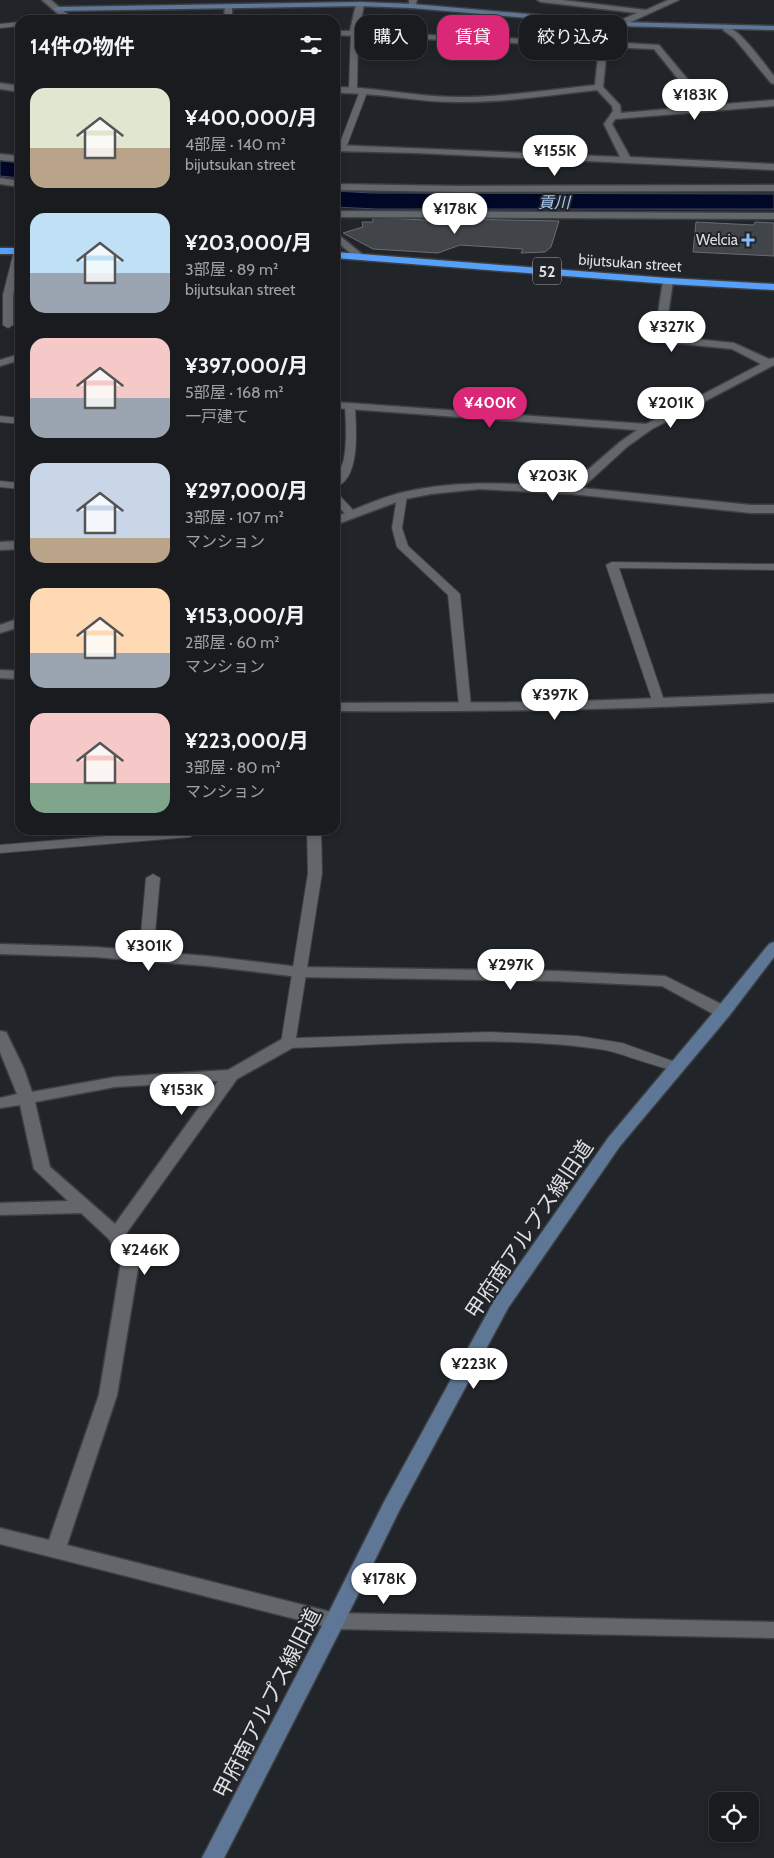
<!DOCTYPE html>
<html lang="ja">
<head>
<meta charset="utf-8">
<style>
  body { margin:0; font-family:Cabin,"Noto Sans JP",sans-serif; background:#26282b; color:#f1f3f6; height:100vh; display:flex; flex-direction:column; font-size:19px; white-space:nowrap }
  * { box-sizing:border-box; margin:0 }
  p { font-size:16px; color:#9fa1a4 }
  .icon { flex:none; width:28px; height:28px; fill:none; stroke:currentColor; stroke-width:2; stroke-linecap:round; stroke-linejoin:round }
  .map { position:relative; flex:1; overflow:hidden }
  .drawer { position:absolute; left:15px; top:15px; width:325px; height:820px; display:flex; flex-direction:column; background:#191b1e; border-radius:15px; box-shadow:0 2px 8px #0003,0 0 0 1px #37393c }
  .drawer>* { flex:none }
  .guide { position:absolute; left:355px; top:15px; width:344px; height:45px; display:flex; gap:10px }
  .fabs { position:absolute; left:709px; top:1792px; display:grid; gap:10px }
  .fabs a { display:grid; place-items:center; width:50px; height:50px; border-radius:10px; background:#191b1e; box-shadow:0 2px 8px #0003,0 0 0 1px #37393c; font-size:25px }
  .price { position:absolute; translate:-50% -42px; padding:0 11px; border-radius:18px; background:#fff; color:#222; font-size:16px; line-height:32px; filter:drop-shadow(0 1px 2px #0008) }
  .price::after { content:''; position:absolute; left:50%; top:30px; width:15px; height:11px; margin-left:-8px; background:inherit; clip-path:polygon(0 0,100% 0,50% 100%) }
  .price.on { background:#db2777; color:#fff }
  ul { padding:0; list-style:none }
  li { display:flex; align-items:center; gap:15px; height:125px; padding:0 15px }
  li span { display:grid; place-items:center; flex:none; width:140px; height:100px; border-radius:15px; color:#555 }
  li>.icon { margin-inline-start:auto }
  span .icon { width:60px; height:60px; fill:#fffc; stroke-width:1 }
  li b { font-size:21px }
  h2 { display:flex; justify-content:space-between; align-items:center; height:60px; padding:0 15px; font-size:21px }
  .pill { padding:0 18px; border-radius:15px; background:#191b1e; box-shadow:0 2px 8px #0003,0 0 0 1px #37393c; font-size:18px; line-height:45px }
  .pill.on { background:#db2777; color:#fff }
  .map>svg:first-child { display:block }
</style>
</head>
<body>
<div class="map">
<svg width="774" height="1858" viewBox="0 0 774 1858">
  <rect width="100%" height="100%" fill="#212428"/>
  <path fill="#000727" stroke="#42485f" d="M0,159L20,161V178L0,176Z
    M335,191L371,193L774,194V209H376L335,207Z"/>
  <path fill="#414448" stroke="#696c71" d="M373,217L457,222L458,219L559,221L551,247L545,252L521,253L523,249L460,245L438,253L373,249L343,233L363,227L362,222H373Z
    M696,222L754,225L755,222L774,223V256L693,252Z"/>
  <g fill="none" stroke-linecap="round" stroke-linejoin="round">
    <g stroke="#3d4043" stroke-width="2">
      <path id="lane" d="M20,22V26L0,28V24Z
        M351,32L358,34L357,89L353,91L349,89Z
        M361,88L368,90L346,148L339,150L338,148Z
        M19,248L20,265L13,295V325L8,328L3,325V295L14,251Z
        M350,404L355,407C356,427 361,480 335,487C335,476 342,469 344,458C347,441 346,424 345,407Z
        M0,416L20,418V424L0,422Z
        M0,481L20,483V489L0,487Z
        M402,493L407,496L402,528L408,546L460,594L471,706L469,709H461L459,706L448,595L397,547L392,528L397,496Z
        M335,494L339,495L356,513L357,515L356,517H348L335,503Z
        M612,562L774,564V570L619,568L665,703L659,707L653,703L606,565Z
        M179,830H196L197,833L190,837L0,853V845Z
        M307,830H321L322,873L296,1038L490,1032L578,1036L622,1043L681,1064L683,1067L681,1070C670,1073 622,1053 605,1050C503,1034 391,1045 288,1048L283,1046L281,1043L308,873Z
        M153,874L160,878L153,956L151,959H141L139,956L146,878Z"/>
    </g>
    <g stroke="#3d4043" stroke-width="3">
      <path id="street" d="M42,0H51L74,20H65Z
        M409,0H417L415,8H409Z
        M537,0H562L646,10L668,0H679L622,26L608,38V42L659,45L689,81L713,105L774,100V106L615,119L612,124L630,157L774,164V170L416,153L335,151V145L620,157L604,124L613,111L612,106L597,90C550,95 503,103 456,102C416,102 376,92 335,93V87C376,87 416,97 457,97C503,97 549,90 595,85L599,47L335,35V31H350L356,4L360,2L364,4L359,32L599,42C601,26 624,19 637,13L541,2ZM607,47L654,49L683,85L704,106L621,113L620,105L603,87Z
        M225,4L232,6V20H224Z
        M723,26C738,25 764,64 774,76V84L771,83L734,38L723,30Z
        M0,83L20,86V92L0,89Z
        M0,154L20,156V162L0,160Z
        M0,178L20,181V187L0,184Z
        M335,184L459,186L774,185V191L459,192L335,190Z
        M335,211L774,213V219L335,217Z
        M335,232L362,254V258H356L335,240Z
        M668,278L673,281L665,336L734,343L769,359L774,358V365L652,429L628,446L582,488L751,505H774V513H751L572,494L479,489L431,494L405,499L335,525V517C356,509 378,499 400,493C456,479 513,484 569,486L620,442L637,430L335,408V402L646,424L761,364L732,349L655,341L654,339L663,281Z
        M20,354V360L0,366V360Z
        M20,541V549L0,550V542Z
        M20,618V627L0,633V625Z
        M0,670L20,671V679L0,678Z
        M774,694V702C628,710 481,712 335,711V703L554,702Z
        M0,944L95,947L207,956L299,967L557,971L665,976L729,1008L731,1012L729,1016H717L662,986L557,981L299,977L207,966L95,957L0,954Z
        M0,1031L6,1032L8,1036L24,1069L32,1092L115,1077L228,1070L282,1039L288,1038L294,1039L296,1043L294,1047L237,1079L125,1235L139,1262L117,1395L67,1545L335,1613L774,1622V1638L335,1629L0,1544V1528L49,1540L99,1395L121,1262L109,1239L81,1213L0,1215V1203L68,1201L34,1169L20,1105L0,1108V1098L17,1094L0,1052ZM218,1081L115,1224L50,1167L35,1102L115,1087Z"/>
    </g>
    <g stroke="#3d4043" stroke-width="3">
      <path id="secondary" d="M360,2L412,4L619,22L774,26V30L619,26L412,8L360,6L57,11L53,9L57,7Z
        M774,942V957L729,1016L620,1146L508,1308L400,1509L342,1627L224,1858H202L327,1616L384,1502L495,1299L608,1138L717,1008L769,944Z"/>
    </g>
    <g stroke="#3d4043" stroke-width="3">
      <path id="highway" d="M0,248H20V254H0Z
        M335,252L668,278L774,284V290L668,284L335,258Z"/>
    </g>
    <use href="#lane" fill="#63666b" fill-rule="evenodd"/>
    <use href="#street" fill="#63666b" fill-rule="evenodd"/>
    <use href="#secondary" fill="#5f7796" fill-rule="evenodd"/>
    <use href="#highway" fill="#579ff9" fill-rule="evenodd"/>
  </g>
  <path fill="#88bafc" stroke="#212428" stroke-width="2" d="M745.5 232.5h5v5h5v5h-5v5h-5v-5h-5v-5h5z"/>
  <g text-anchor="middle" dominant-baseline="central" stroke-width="4" stroke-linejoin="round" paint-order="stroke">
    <g font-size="15" fill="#dddfe1" stroke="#212428" text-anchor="end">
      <text x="738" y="240">Welcia</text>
    </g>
    <g font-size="15" fill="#dddfe1" stroke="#212428">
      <text transform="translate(630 263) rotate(4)">bijutsukan street</text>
    </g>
    <g font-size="16" font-style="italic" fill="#a6c8f5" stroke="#212428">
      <text x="554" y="202">貢川</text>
    </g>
    <rect fill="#212428" stroke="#a5a7aa" stroke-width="1" x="533" y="257.5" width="28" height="27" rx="4"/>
    <g font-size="16" font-weight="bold" fill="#dddfe1">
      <text x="547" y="271">52</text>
    </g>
    <g font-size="21" fill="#dddfe1" stroke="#212428">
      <text transform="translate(529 1229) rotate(-56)">甲府南アルプス線旧道</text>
      <text transform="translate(267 1703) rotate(-63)">甲府南アルプス線旧道</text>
    </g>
  </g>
</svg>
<div class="fabs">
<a><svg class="icon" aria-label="locate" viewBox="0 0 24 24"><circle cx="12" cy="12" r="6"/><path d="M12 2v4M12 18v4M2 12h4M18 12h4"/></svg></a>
</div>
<b class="price" style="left:695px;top:121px">¥183K</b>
<b class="price" style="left:555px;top:177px">¥155K</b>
<b class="price" style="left:455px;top:235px">¥178K</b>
<b class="price" style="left:672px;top:353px">¥327K</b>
<b class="price on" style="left:490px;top:429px">¥400K</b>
<b class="price" style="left:671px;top:429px">¥201K</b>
<b class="price" style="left:553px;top:502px">¥203K</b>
<b class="price" style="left:555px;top:721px">¥397K</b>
<b class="price" style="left:149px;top:972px">¥301K</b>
<b class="price" style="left:511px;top:991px">¥297K</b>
<b class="price" style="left:182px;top:1116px">¥153K</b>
<b class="price" style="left:145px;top:1276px">¥246K</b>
<b class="price" style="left:474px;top:1390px">¥223K</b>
<b class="price" style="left:384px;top:1605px">¥178K</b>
<div class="guide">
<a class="pill">購入</a>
<a class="pill on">賃貸</a>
<a class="pill">絞り込み</a>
</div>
<section class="drawer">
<h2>14件の物件<svg class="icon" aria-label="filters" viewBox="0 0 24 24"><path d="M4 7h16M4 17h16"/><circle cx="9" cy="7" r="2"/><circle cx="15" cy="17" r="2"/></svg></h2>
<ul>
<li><span style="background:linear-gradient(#dfe7d0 60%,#b9a48a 0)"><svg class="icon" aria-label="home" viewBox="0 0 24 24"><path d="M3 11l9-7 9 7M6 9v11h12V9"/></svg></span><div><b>¥400,000/月</b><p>4部屋 · 140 m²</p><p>bijutsukan street</p></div></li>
<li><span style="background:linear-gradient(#bfe0f5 60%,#9aa5b1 0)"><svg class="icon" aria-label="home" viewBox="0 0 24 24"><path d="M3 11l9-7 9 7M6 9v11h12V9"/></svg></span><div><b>¥203,000/月</b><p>3部屋 · 89 m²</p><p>bijutsukan street</p></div></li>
<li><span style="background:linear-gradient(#f6c9c9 60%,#9aa5b1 0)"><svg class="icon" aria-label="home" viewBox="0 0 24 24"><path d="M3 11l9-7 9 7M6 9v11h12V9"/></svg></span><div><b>¥397,000/月</b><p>5部屋 · 168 m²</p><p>一戸建て</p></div></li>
<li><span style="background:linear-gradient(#c9d6e8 75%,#b9a48a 0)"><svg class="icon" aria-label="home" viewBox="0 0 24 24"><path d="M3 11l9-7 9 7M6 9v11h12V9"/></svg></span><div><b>¥297,000/月</b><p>3部屋 · 107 m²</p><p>マンション</p></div></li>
<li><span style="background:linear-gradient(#ffd9b3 65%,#9aa5b1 0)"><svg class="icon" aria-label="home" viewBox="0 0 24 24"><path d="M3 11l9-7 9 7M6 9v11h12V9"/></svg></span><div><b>¥153,000/月</b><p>2部屋 · 60 m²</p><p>マンション</p></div></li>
<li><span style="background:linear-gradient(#f6c9c9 70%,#7fa58c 0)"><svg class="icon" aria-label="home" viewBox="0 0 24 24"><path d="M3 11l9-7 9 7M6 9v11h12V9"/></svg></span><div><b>¥223,000/月</b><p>3部屋 · 80 m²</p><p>マンション</p></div></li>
</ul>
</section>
</div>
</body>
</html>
